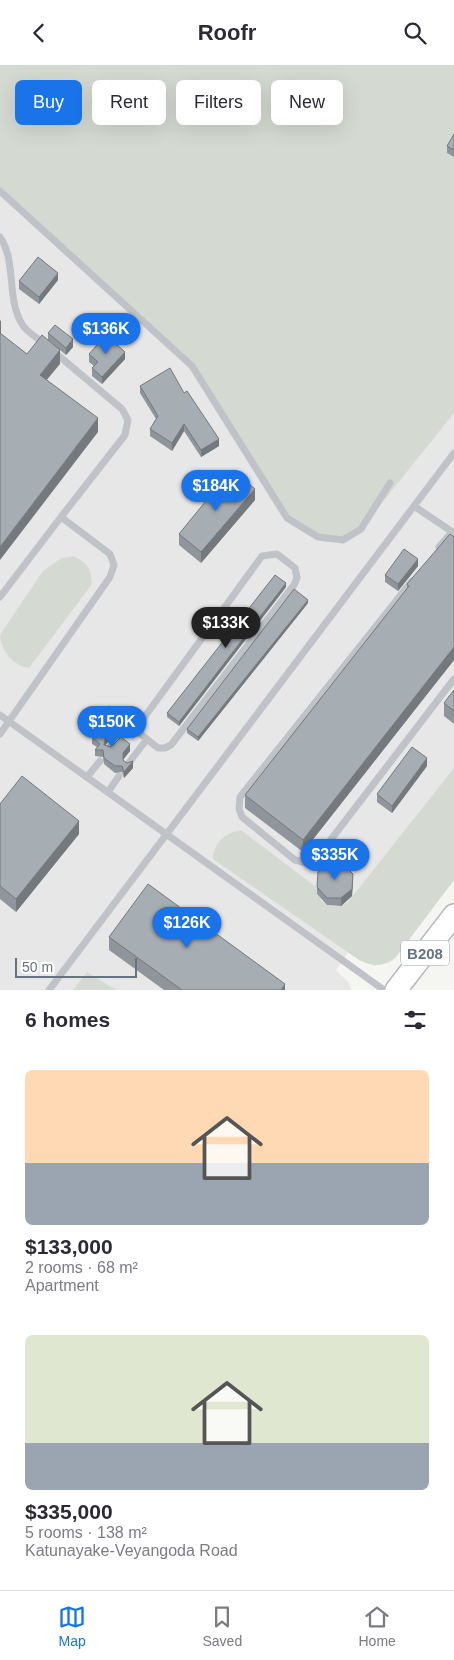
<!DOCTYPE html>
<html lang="en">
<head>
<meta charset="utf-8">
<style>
  body { margin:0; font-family:Arial,sans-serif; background:#f7f7f7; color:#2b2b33; height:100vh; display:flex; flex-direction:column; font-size:19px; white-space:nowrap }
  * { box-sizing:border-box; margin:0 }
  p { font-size:16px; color:#7c7c81 }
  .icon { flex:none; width:28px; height:28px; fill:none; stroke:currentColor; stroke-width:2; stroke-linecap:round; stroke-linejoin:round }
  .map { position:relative; height:925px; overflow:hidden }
  .details { display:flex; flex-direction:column; background:#fff; flex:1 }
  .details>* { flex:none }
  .hud { position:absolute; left:15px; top:15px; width:425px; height:45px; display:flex; gap:10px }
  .scale { position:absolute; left:15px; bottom:12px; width:122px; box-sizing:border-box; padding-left:5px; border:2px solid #667481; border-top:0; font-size:14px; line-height:18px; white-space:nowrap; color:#667481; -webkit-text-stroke:4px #fff; paint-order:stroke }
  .price { position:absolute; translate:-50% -42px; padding:0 11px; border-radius:18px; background:#1a73e8; color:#fff; font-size:16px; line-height:32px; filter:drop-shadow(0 1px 2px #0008) }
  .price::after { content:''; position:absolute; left:50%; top:30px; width:15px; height:11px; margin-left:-8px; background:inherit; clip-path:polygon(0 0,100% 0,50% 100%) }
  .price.selected { background:#222; color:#fff }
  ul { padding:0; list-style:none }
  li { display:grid; align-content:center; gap:10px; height:265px; padding:0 25px }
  li span { display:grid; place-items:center; height:155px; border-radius:8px; color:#555 }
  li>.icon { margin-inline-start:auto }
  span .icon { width:90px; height:90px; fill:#fffc; stroke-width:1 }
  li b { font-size:21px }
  h2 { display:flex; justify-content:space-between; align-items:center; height:60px; padding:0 25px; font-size:21px }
  .tag { padding:0 18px; border-radius:8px; background:#fff; box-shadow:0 5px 20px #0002; font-size:18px; line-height:45px }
  .tag.selected { background:#1a73e8; color:#fff }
  header { display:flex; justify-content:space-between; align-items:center; height:65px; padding:0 25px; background:#fff; font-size:22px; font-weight:800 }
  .dock { display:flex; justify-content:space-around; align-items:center; height:70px; border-top:1px solid #e1e1e2; background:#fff; font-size:14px; color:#7c7c81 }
  .dock a { display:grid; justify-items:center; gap:2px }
  .dock .selected { color:#1a73e8 }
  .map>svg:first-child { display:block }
</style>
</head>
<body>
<header><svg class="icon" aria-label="back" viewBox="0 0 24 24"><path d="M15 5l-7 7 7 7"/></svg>Roofr<svg class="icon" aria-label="search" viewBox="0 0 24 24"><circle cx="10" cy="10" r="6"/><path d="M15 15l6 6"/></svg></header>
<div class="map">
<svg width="454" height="925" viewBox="0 0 454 925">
  <rect width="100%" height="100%" fill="#f5f5f2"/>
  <path fill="#e6e7e6" d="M0,0H454V814L391,897L374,901L348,887L336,905L349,918L351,925H0Z"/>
  <path fill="#d4dad2" d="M0,0H454V348L361,464L343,475L318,472L287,453L192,301L0,126Z
    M74,491C88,499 91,503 92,519L29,603C13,601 1,585 0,570L43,506L62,493Z
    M454,703V815L396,892C384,902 373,902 359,895L213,794C214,777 225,768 241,765L316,822L321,836C330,843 338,843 348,837Z
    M87,907L116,925H73Z"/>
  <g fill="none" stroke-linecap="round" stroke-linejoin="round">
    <g stroke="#b2b6ba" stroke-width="24">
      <path id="primary" d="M396,925L454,850"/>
    </g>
    <path stroke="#bfc2c6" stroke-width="7" d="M0,126L192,301L287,453L318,472L343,475L361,464L390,418
      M0,172C17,197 6,233 22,259C26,267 38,273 45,279
      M53,286L122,344L128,355L125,370L61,452
      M414,441L454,468
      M439,482L452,467
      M412,516L240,732L239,744L242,752L295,795L306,798L316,794L454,614
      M0,532L61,452L110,489L114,500L110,512L0,669
      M109,644L158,683H165L171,680L294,520L297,513L295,503L277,489L262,491L135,665
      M0,650L384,925
      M109,684L128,660
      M128,699L147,674
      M87,712L100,696
      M108,727L119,711
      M49,925L454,388"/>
    <use href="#primary" stroke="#fff" stroke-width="21"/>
  </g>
  <path fill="#8f959a" d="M454,69V92L447,88V81Z
    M58,215L39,239L19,224V216Z
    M48,268L73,282L66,290L48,275Z
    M89,289L125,294L102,319L92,311V303L94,301L89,297Z
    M140,321L184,328L219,381L201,392L184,366L172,386L150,371V364L156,354L140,328Z
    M228,419L255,435L201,498L179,480V469Z
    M454,472V595L303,787L245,743V730L407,525V519Z
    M418,501L398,526L385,517V510Z
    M286,522L179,661L167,652V648Z
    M308,538L198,676L187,668V664Z
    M454,625V659L444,651V638Z
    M112,671L105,680L111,682L130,686L123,694V695L133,703L124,713L122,707L115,708L104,699L103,692L95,691V685L97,682L92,679V672Z
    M427,701L392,748L377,737V729Z
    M0,739L79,769L16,847L0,834Z
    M353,817L352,831L341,841L327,840L317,829V822Z
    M109,872L285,925H164L109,885Z"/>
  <path fill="#74797d" d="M58,208V215L39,239V232Z
    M1,255V269L0,270V256Z
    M73,274V282L66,290V283Z
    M60,285V299L40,323V310Z
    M125,287V294L102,319V312Z
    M98,353V367L0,495V482Z
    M184,359V366L172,386V378Z
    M219,374V381L201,392V385Z
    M255,424V435L201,498V487Z
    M418,494V501L398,526V519Z
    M286,518V522L179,661V657Z
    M308,535V538L198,676V672Z
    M454,582V595L303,787V775Z
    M112,665V671L105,681V675Z
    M130,679V686L123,695V688Z
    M427,693V701L392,748V741Z
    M133,696V703L124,713V707Z
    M79,756V769L16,847V834Z
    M353,809L352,831L341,841V833Z
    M285,919V925H281Z"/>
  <path fill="#a6adb3" stroke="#74797d" d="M454,69V85L447,81Z
    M38,192L58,208L39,232L19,216Z
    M55,260L73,274L66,283L48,268Z
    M0,268L27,289L42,270L60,285L40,310L98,353L0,482Z
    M106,270L125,287L102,312L92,303L98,297L89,289Z
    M170,303L184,328L187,326L219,374L201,385L184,359L172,378L150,364L158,351L140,321Z
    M237,409L255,424L201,487L179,469L223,415L228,419Z
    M450,469L454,472V582L303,775L245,730L409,521L407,519Z
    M404,484L418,494L398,519L385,510Z
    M275,510L286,518L179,657L167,648Z
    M294,524L308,535L198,672L187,664Z
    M454,625V646L444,638Z
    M104,658L112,665L105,675L104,680L111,682L121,672L130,679L123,688V695L127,698L133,696L124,707L122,701H115L104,693L103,685H95L100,679L92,672Z
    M412,682L427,693L392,741L377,729Z
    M22,711L79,756L16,834L0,821V739Z
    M329,798L343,799L353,809L352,824L341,833H327L317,822L318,807Z
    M148,819L285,919L281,925H182L109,872Z"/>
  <g text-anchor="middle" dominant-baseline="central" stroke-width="5" stroke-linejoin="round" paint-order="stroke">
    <rect fill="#fff" stroke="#949ea7" stroke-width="1" x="401" y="875.5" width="48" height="25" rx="4"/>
    <g font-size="15" font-weight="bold" fill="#667481">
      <text x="425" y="888">B208</text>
    </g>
  </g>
</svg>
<div class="scale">50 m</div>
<b class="price" style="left:106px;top:290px">$136K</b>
<b class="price" style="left:216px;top:447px">$184K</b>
<b class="price selected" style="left:226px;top:584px">$133K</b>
<b class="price" style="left:112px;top:683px">$150K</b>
<b class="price" style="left:335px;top:816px">$335K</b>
<b class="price" style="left:187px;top:884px">$126K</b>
<div class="hud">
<a class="tag selected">Buy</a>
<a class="tag">Rent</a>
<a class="tag">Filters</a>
<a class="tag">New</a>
</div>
</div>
<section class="details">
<h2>6 homes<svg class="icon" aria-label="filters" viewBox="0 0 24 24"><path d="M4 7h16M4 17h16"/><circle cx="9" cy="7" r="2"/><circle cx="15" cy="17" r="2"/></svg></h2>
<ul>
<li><span style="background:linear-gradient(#ffd9b3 60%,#9aa5b1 0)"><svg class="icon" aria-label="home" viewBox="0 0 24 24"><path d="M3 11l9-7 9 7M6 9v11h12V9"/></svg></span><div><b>$133,000</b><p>2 rooms · 68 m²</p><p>Apartment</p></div></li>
<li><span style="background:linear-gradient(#dfe7d0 70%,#9aa5b1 0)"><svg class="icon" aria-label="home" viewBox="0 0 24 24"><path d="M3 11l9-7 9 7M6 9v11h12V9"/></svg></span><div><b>$335,000</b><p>5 rooms · 138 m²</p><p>Katunayake-Veyangoda Road</p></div></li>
</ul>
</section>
<nav class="dock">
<a class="selected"><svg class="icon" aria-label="map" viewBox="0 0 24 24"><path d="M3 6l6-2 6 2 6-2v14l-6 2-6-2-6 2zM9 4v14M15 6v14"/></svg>Map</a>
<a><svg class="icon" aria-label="saved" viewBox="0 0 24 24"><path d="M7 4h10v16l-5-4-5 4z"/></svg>Saved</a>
<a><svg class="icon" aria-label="home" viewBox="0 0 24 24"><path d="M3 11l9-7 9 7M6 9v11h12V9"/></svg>Home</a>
</nav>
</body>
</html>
